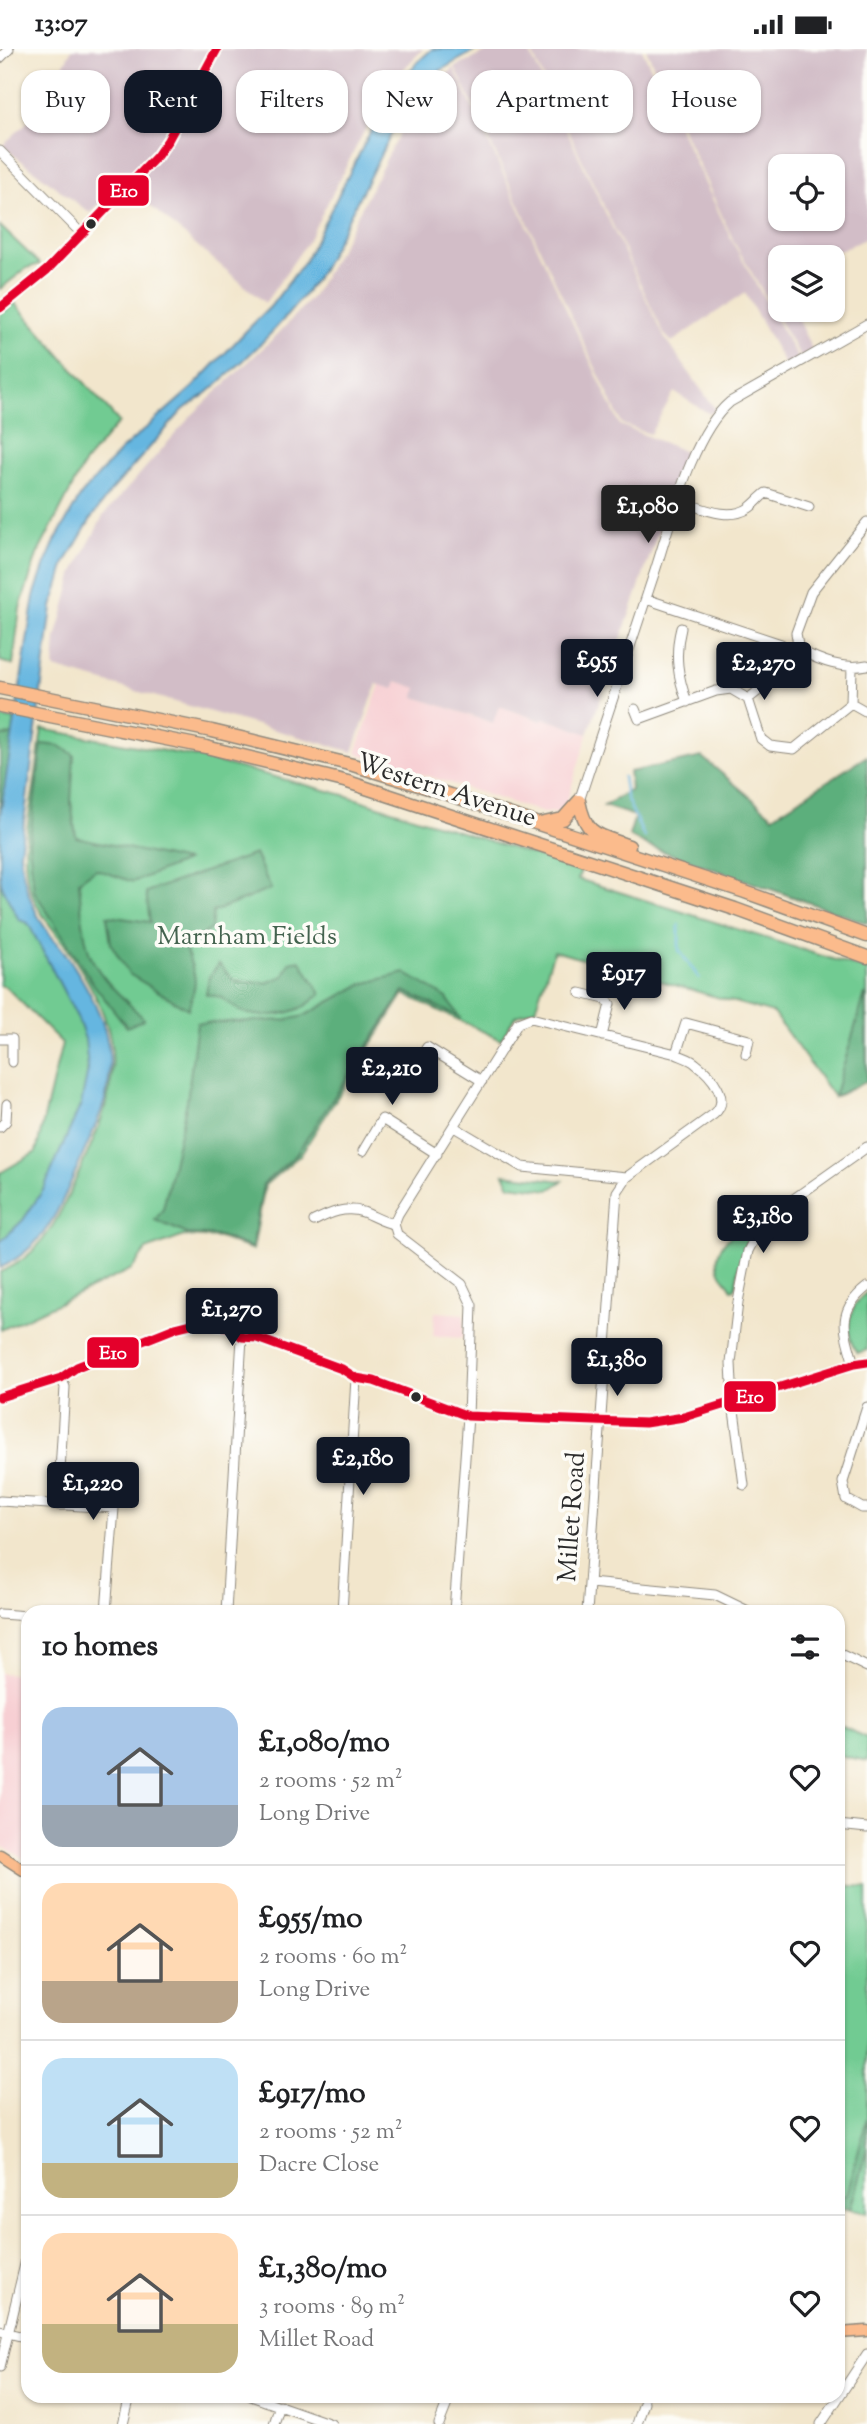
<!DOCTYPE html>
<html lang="en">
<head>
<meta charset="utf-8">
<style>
  body { margin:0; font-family:"Sorts Mill Goudy",serif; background:#f2f2f2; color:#202124; height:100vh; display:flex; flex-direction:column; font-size:26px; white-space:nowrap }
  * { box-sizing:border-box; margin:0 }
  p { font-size:23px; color:#757577 }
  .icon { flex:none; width:38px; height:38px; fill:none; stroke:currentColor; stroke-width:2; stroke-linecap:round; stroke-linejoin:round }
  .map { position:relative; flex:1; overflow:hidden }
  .sheet { position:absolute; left:21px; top:1556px; width:824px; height:798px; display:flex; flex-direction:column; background:#fff; border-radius:21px; box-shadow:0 2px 5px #0004 }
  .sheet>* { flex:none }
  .top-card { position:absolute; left:21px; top:21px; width:826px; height:63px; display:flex; gap:14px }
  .buttons { position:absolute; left:768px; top:105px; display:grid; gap:14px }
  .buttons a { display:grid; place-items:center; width:77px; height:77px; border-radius:14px; background:#fff; box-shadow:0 2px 5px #0004; font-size:35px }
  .price { position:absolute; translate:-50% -60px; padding:0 16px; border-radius:7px; background:#111827; color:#fff; font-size:23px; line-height:46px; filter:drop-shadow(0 2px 4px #0008) }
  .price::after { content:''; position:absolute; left:50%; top:42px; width:21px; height:16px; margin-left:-10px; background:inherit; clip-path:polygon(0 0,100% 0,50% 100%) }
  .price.selected { background:#222; color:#fff }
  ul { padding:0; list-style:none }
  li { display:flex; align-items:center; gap:21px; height:175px; padding:0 21px }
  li+li { border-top:2px solid #e0e0e0 }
  li span { display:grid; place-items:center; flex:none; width:196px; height:140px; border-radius:21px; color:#555 }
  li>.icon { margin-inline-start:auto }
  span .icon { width:84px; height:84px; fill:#fffc; stroke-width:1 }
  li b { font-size:30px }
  h2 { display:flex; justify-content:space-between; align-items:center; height:84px; padding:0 21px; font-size:30px }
  .pill { padding:0 24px; border-radius:21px; background:#fff; box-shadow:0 2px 5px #0004; font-size:24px; line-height:63px }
  .pill.selected { background:#111827; color:#fff }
  .status { display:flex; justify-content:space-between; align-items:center; height:49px; padding:0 35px; background:#fff; direction:ltr }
  .status svg { height:19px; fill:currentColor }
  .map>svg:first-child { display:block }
</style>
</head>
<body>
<div class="status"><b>13:07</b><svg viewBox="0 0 49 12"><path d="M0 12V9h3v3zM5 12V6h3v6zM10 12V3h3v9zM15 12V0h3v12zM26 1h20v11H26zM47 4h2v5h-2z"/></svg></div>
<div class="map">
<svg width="867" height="2375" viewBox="0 0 867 2375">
  <rect width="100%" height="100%" fill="#fdfcf7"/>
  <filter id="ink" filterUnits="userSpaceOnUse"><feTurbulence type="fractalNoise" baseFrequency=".0143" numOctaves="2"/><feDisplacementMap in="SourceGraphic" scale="14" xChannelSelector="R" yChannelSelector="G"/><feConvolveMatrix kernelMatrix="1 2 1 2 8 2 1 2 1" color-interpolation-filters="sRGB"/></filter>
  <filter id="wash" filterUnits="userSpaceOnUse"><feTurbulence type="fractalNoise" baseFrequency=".00686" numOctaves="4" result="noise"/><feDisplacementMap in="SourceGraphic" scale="28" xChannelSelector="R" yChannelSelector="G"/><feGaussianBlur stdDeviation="1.57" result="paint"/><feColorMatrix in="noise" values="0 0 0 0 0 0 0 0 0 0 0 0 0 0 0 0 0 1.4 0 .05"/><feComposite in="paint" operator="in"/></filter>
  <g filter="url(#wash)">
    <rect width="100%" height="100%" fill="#f2e6cc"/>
    <path fill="#f7cfd3" d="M396,632L418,639L415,648L492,674L499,657L541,672L544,669L588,685L565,758L559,763L544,764L356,704L380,635L394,640Z
      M435,1263L464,1265L463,1289L433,1287Z
      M0,1624L28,1626V1812L0,1795Z"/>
    <path fill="#d2bdc7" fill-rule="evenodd" d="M72,0H423L396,28L371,69L308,192L265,254L122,133L90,164L2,97L39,62Z
      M493,0H528L664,288L715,360L710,365L674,343L650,385L622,375L455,18Z
      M530,0H642L733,194L799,311L786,318L745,244L672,293L664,285Z
      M646,0H867V189L826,208H780V230L779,231L780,261H793L813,302L801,309L734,193ZM780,117H833V170H780Z
      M454,19L620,376L686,403L588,685L544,669L542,672L499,657L493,674L415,648L417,639L397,632L394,640L377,635L353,703L54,619L56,590L74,523L103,467L192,366L279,284L313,247L340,200L415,54Z"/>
    <path fill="#71cb92" stroke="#4e7b5e" stroke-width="2" d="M0,177L40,215L27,219L0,240Z
      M15,254L119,373L85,413L37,506L20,559L13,616L0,612V265Z
      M0,668L20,672L3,770L32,878L86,982L88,1039L50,1138L19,1180L0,1193V1124L36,1103L62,994L6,938L0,936Z
      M42,680L198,708L344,746L581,821L578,830L867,921V1032L834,1048L773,964L554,902L535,960L515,967L501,991L404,945L300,1106L265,1136L253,1201L219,1189L184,1187L146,1201L132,1220L1,1281L0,1223C42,1206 58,1170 75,1132C119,1037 132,997 71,905C55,881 34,861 28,832C21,801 29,769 34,738C37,719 39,699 42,680Z
      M504,1125L563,1132L549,1141L510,1136Z
      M757,1168L760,1171C743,1193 739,1214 735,1240L732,1241C729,1232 723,1231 720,1223C709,1195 738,1182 757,1168Z
      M867,1243V1301L857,1304C843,1284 848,1257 867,1243Z
      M838,1676L867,1689V1712L838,1706Z
      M838,1836L867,1838V2164L843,2159L838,2167Z"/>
    <path fill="#5caf7c" stroke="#446d54" stroke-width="2" d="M15,686L3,756L0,758V687Z
      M42,695L60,697L74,706L71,753L76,788L186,812L133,833L96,820L79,832C81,855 82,880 89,903C98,929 126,951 144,970L127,978L94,936L34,842L29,794Z
      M867,707V874L648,797L629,787L635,767L604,757L631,741L629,723L702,708L773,767Z
      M255,805L271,840L213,863L211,880L185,899C196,928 199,930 188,960L129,925L111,895L107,867L150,873L146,843Z
      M300,911L321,945C315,949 309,955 303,958C287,966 255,971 239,961C222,951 228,949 206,945L209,928L219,915L235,932L266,934L284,927L290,913Z
      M405,924L447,949L459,968L404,942L296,1106L263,1135L252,1199L219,1187L187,1185L155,1171L163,1160L187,1052L197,974L286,971L304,967L362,935Z
      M865,945L867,1032L834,1048Z
      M867,2069V2100L850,2161L843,2159L840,2166H838V2148L847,2146Z"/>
    <path fill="#65b6e0" stroke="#487086" stroke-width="2" d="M432,0H478L441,21L426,35L404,60L322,221C291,267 250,308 207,344C198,351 189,355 181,363L111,442L92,468L65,514L52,558L20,804C23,833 31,859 48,883C55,892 62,899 68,908C99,954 122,1002 103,1057C95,1081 84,1103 74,1126C56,1167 43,1198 0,1219V1193L23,1171L43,1141L81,1055L88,1021L85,990L77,968L28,874L19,871L3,841L0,829V767L34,547L45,515L56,490L81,446L120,402L193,338L247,281L270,258L305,212L385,54C399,33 413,16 432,0Z"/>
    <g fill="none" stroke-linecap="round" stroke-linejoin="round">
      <path stroke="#65b6e0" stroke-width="2.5" d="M623,728L626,748L644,788
        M679,876V901L699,929"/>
    </g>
  </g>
  <g filter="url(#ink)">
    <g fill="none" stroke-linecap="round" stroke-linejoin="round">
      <g stroke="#8e887c" stroke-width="11">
        <path id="minor" d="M0,9L9,0
          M0,102L76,179
          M0,259L47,221L157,107L168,91L217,0
          M679,452C700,458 728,473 749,459C755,455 760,448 766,444L809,458
          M867,473L811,543L796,584L799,601C821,612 843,621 867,616
          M646,550L781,595
          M681,579C674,606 678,628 687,653
          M748,650L777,627
          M851,654L867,663
          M635,660L639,670L716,642L731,640L748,650L761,690L770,697L794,700L851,654L852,619
          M579,752C604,677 628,603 653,528C670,478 690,387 730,353L867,275
          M580,944L605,950L610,955L602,987
          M0,990H12V1013
          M676,1005L686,974L749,991L746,1005
          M407,1031L427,998L482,1032
          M0,1078L6,1072L7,1055
          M454,1078L522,1118L627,1128
          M363,1102L382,1070L437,1105
          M314,1172C330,1164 345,1157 363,1163C374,1167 382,1173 394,1175
          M854,1315C844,1281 836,1262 867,1238
          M0,1348L61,1329L77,1318L175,1279L199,1273L230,1279L242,1288L257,1289L342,1320L356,1329L374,1332L468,1367L645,1374L684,1368L733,1354L854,1315L867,1313
          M867,1358L843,1433L846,1450L862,1459H867
          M744,1436L733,1354L731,1314L738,1253L748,1202L764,1171L867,1098
          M0,1452L114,1459L106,1563
          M58,1456L65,1338L61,1329
          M590,1534L715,1546L750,1563
          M226,1563L242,1288
          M342,1563L356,1329
          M454,1563L468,1367L472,1256L462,1235L397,1185L394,1175L398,1165L518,974L531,969L676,1005C682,1008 691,1010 696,1015C711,1026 732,1050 714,1065L627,1128L617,1143L587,1563
          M0,1565L28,1567
          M838,1604L867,1618
          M838,1776L867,1779
          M0,2282L28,2289
          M0,2318L28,2203
          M251,2347L331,2375
          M123,2375L130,2347
          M274,2375L280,2356
          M439,2375L450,2347
          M637,2375L644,2354
          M821,2375L867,2305"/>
      </g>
      <g stroke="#8e887c" stroke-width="13">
        <path id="major" d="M0,1806L28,1824
          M838,2284L867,2282"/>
      </g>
      <g stroke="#8e887c" stroke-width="15">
        <path id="highway" d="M0,639L212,682L353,716L432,740L745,843L867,887
          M0,657L206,698L348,733L735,860L867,908
          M579,752C586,788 598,785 629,797
          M539,775L563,770L579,752"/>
      </g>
      <use href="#minor" stroke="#fff" stroke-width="9"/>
      <use href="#major" stroke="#fbbb8c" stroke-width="10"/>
      <use href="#highway" stroke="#fbbb8c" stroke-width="12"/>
      <g stroke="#fdfcf7" stroke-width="14">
        <path id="bus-1" d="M0,259L47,221L157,107L168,91L217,0
          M0,1348L61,1329L77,1318L175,1279L199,1273L230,1279L242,1288L257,1289L342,1320L356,1329L374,1332L468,1367L645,1374L684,1368L854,1315L867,1313"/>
      </g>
      <use href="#bus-1" stroke="#e4002b" stroke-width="9"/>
    </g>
  </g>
  <g fill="#2b2b2b" stroke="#fdfcf7" stroke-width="2.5">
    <circle cx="91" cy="175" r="6"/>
    <circle cx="416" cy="1348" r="6"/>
  </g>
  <g text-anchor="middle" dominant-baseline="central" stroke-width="7" stroke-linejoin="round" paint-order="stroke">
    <g font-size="26" fill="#2b2b2b" stroke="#fdfcf7">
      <text transform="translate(446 742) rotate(18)">Western Avenue</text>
      <text transform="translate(573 1468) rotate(-86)">Millet Road</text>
    </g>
    <g font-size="26" fill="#44634f" stroke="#fdfcf7">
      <text x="247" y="888">Marnham Fields</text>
    </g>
  </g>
  <g stroke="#fdfcf7" stroke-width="2.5">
    <rect x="97" y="125" width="53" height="33" rx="7" fill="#e4002b"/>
    <rect x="86" y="1287" width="54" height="33" rx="7" fill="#e4002b"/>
    <rect x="723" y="1331" width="54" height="33" rx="7" fill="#e4002b"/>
  </g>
  <g font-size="19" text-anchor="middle" font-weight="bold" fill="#fff">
    <text x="124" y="148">E10</text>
    <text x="113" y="1310">E10</text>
    <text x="750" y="1354">E10</text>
  </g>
</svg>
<div class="buttons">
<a><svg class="icon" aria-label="locate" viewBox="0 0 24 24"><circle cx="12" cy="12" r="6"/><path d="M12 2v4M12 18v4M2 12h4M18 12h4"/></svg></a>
<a><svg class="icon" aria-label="layers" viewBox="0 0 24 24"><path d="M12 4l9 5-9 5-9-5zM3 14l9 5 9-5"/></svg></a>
</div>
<b class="price selected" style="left:648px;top:496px">£1,080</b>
<b class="price" style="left:597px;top:650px">£955</b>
<b class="price" style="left:764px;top:653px">£2,270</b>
<b class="price" style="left:624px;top:963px">£917</b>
<b class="price" style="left:392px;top:1058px">£2,210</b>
<b class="price" style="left:763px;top:1206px">£3,180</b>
<b class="price" style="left:232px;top:1299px">£1,270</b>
<b class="price" style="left:617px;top:1349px">£1,380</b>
<b class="price" style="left:363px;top:1448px">£2,180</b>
<b class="price" style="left:93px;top:1473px">£1,220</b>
<div class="top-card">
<a class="pill">Buy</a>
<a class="pill selected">Rent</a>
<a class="pill">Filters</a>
<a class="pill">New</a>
<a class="pill">Apartment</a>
<a class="pill">House</a>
</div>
<section class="sheet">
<h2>10 homes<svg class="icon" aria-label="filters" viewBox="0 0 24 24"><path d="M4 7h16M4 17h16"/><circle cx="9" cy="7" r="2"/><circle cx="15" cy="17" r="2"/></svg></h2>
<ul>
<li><span style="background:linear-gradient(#a9c7e8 70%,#9aa5b1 0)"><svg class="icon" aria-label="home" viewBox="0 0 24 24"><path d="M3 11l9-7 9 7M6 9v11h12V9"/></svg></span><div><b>£1,080/mo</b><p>2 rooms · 52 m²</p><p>Long Drive</p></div><svg class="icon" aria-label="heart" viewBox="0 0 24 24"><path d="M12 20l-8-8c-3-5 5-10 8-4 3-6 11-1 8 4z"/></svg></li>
<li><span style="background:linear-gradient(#ffd9b3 70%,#b9a48a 0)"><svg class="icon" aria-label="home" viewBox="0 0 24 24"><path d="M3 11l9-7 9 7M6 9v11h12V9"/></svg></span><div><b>£955/mo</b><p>2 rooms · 60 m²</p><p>Long Drive</p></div><svg class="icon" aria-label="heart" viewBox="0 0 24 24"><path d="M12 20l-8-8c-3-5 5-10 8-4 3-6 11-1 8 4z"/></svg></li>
<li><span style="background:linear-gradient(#bfe0f5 75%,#c2b280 0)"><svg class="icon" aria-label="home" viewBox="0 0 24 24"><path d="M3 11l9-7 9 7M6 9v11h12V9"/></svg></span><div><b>£917/mo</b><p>2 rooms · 52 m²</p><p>Dacre Close</p></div><svg class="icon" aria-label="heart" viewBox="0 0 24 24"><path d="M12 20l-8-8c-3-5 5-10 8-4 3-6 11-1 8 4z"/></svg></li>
<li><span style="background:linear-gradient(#ffd9b3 65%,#c2b280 0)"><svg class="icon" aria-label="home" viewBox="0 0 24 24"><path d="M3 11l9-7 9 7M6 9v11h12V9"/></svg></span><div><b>£1,380/mo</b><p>3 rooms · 89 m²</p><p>Millet Road</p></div><svg class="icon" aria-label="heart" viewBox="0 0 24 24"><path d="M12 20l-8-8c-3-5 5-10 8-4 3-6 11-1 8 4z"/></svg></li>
</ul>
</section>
</div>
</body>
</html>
